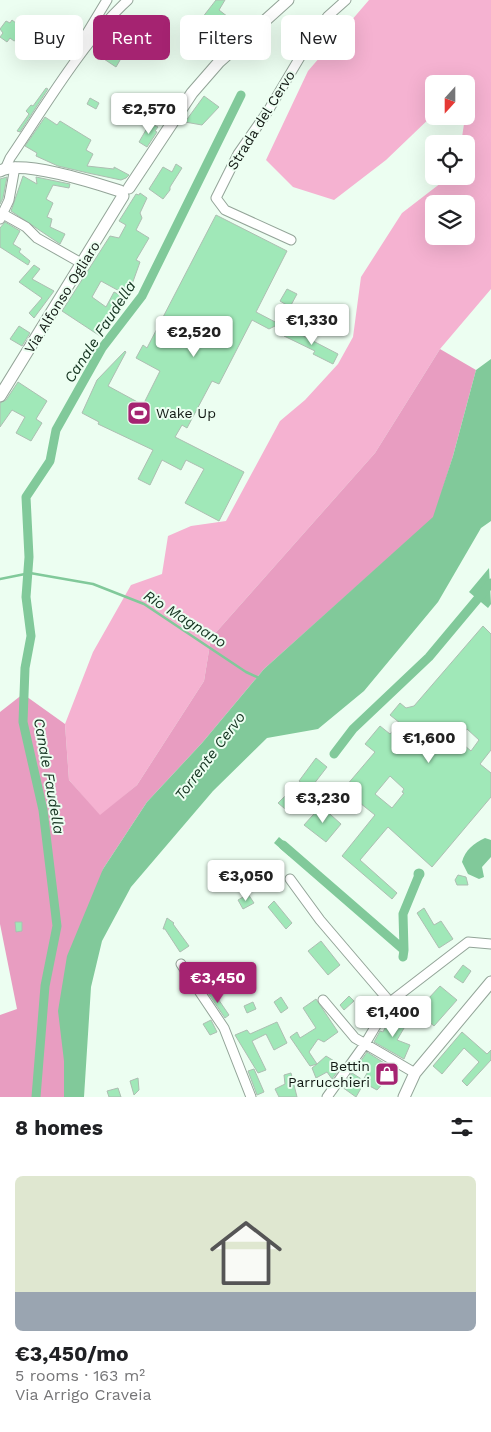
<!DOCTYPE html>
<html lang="en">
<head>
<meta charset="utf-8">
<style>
  body { margin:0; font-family:"Work Sans",sans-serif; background:#f6f6f6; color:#202124; height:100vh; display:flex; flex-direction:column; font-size:19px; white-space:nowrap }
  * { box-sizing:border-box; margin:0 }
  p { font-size:16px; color:#757577 }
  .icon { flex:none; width:28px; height:28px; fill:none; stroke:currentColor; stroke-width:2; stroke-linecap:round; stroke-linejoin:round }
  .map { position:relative; height:1097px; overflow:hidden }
  .details { display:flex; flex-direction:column; background:#fff; flex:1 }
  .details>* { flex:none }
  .guide { position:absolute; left:15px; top:15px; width:461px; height:45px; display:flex; gap:10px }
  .needle { width:32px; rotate:201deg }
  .buttons { position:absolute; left:425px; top:75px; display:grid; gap:10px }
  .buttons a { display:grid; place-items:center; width:50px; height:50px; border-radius:8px; background:#fff; box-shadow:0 5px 20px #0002; font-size:25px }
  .price { position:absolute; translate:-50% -42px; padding:0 11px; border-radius:5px; background:#fff; color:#222; font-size:16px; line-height:32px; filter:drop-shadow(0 1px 2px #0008) }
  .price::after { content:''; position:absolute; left:50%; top:30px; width:15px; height:11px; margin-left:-8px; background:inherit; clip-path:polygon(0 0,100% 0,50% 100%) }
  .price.on { background:#a52371; color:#fff }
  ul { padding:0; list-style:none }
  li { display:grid; align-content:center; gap:10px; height:265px; padding:0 15px }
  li+li { border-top:1px solid #e0e0e0 }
  li span { display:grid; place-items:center; height:155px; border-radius:8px; color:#555 }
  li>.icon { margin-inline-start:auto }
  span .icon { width:90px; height:90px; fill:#fffc; stroke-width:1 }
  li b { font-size:21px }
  h2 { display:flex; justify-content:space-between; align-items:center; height:60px; padding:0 15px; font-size:21px }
  .tag { padding:0 18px; border-radius:8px; background:#fff; box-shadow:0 5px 20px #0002; font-size:18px; line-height:45px }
  .tag.on { background:#a52371; color:#fff }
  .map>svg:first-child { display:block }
</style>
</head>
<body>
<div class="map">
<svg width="491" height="1097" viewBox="0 0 491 1097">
  <rect width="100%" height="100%" fill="#ecfef1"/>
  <path fill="#f5b2d1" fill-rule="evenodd" d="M369,0H491V289L440,349L375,453L211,638L204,681L137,785L100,816L69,780L65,724L93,652L131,585L162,574L168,536L191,526L226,521L280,421L305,400L338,364L353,337L361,277L402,213L450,176H466V144H461L464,124L442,116H466V84H434V114L386,160L334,200L293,187L266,160L308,71ZM434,204H466V236H434Z"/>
  <path fill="#e89dc1" d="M440,349L476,370L453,456L434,517L264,669L202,743L147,802L103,869L64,1061V1097H0V1015L17,1009L0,924V712L23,694L65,724L69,780L100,815L137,785L204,681L211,638L375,453Z"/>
  <path fill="#81c99a" d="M491,359V521L481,528L438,602L364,691L318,729L267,738L213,791L131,887L102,941L91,987L84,1097H64V1061L58,1011L67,956L103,869L147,802L202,743L264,669L433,517L453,456L476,370Z
    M489,568L491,604L488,608L469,592Z
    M279,837L294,850L289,856L274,843Z
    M485,838L491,840V857L482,867L484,877L479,879L468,874L462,862C465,850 474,843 485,838Z
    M413.5 874a5.5 5.5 0 1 1 11 0a5.5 5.5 0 1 1-11 0Z"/>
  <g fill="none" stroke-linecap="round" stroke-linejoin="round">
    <path stroke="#81c99a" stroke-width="2.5" d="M0,579L30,573L93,584L144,604L246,672L259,678"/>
    <path stroke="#81c99a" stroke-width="9" d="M334,754L353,729L429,657L491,583
      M283,845L404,950L403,957
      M404,950L403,914L419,875
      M36,1097L45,986L57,926L43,810L23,722L25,668L31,636L26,597L29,557L26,497L50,461L56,430L102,348L142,296L241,95"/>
  </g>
  <path fill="#a0e8b8" stroke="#adbeb2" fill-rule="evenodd" d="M216,0H225L219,10L232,20L222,32L202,18Z
    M12,20L21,27L19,31L20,38L14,41L10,38L7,42L0,37L3,33L0,29L6,21L10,23Z
    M116,35L126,41L119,52L123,55L116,67L104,59Z
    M46,88L48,89L20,132L17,131L29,114L26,111L31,105L33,106Z
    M204,96L219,107L202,125L185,122Z
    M90,98L99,103L96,109L87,104Z
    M168,98L176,104L169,114L156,111L164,99L166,100Z
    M45,117L57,125L60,121L91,140L86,150L93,154L87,166L114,169V167L129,175L126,178L121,180L88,173L58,166L36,156L37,153L25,146Z
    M150,123L158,127L155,131L157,132L147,147L139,142Z
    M176,164L182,168L170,187V190L163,199L149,189L163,167L172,172Z
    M23,176L37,184L36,177L70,184L69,188L53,185L46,199L53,203L47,217L52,219L50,227L65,234L60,244L11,211Z
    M7,177L3,198L0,204V179Z
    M140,193L147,198L140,213L142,218L136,230L149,238L136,260L140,262L130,290L123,287L121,292L101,281L92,297L106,307L114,292L120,295L100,336L62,311L110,236L119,238L126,225L119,221L136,194L139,195Z
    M216,215L287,251L256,312L279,324L269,329L252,320L219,384L212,381L187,428L182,425L175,437L244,472L219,521L185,503L204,469L186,460L181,470L162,460L150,485L138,479L153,450L98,424L99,422L82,413L97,380L125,351L126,352L108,386L143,405L160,371L136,358L143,345L147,348Z
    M5,222L20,231L13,244L21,249L19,252L30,261L28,265L0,247V228Z
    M34,265L40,269L32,279L54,291L34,318L29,313L42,298L19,282Z
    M287,289L297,294L290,307L280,301Z
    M19,326L30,333L22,346L10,339Z
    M288,328L338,354L333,364L313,354L315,351L284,336Z
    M18,382L47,401L36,419L42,423L31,441L16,433L25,417L12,410L0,427V403L6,400Z
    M483,626L491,634V750L480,764L491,773V797L432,867L388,827L360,860L397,893L392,899L342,856L375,815L360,803L351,813L335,799L375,752L365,744L380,726L390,734L400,723L390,715L400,703L406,708L414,706ZM467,729L479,740L471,751L458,740ZM390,776L404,789L402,792L404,793L392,808L375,794Z
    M316,758L327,767L310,789L299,781Z
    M285,796L297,806L291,814L278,803Z
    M321,806L341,824L326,842L304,825Z
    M458,875L466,877L468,885H457L455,880Z
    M279,876L283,883L271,890L267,883Z
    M248,894L254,903L243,909L238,900Z
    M274,901L292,923L286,929L268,907Z
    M424,908L434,925L441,921L453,939L439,948L417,913Z
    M167,918L174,923L173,924L189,946L180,952L165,929H163Z
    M15,922H22V931L16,932Z
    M321,941L340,965L328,975L308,951Z
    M463,965L471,971L463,983L454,977Z
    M440,986L457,1000L434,1026L417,1011Z
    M212,990L229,1015L225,1018L208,993Z
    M349,996L354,1001L344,1010L340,1005Z
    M281,997L288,1008L281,1013L274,1002Z
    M316,999L338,1032L324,1042L318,1039L309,1052L317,1064L326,1056L339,1064L340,1068L332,1079L327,1072L316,1078L312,1068L317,1064L310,1066L290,1037L297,1032L300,1038L316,1028L303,1008Z
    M253,1002L256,1009L247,1013L244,1006Z
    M391,1016L407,1023L397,1040L410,1045L404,1059L374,1042L380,1031L383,1032Z
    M211,1020L217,1032L210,1035L203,1024Z
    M277,1022L287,1043L274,1050L266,1034L252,1041L266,1070L258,1073L235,1035L247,1030L250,1034Z
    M462,1032L487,1054L491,1050V1060L467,1086L462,1081L479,1062L464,1048L442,1074L433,1066Z
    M367,1052L395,1070L377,1090L364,1083L356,1097L342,1087L352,1073L363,1080L370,1068L360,1062Z
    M254,1069L264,1092L257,1095L248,1071Z
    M291,1073L297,1097H279L275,1089L285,1084L284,1075Z
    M138,1078L139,1090L134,1095L130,1081Z
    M118,1088L121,1097H109L107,1091Z"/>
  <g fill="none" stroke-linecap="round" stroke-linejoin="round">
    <g stroke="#93a498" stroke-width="11">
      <path id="street" d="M75,61L78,48L107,0
        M6,167L10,158C44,108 84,40 128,0
        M3,214L26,227L37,238L83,264
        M0,219L9,200L15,167
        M291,240L225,210L216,198L238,154L268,111L312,37L328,16L346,0
        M290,879L320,920L390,1002
        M181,964L224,1028L251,1097
        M323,1000L355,1038L415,1073
        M327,1097L365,1044L390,1002L468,942L491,944"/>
    </g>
    <g stroke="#93a498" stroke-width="13">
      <path id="secondary" d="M0,171C22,159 95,183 120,191
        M129,188L192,93L219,62L288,0
        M0,396L123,196
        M404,1097L415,1073L491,982"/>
    </g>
    <use href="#street" stroke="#fff" stroke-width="9"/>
    <use href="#secondary" stroke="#fff" stroke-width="11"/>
  </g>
  <defs>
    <g id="stadium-square" transform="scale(1.25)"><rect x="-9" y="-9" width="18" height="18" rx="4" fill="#a52371" stroke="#ecfef1"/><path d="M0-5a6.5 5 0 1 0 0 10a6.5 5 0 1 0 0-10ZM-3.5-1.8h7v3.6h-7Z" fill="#fff"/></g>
    <g id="shop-square" transform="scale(1.25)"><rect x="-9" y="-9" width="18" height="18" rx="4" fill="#a52371" stroke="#ecfef1"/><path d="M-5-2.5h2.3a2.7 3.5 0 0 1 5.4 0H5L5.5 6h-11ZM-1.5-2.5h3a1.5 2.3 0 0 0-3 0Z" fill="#fff"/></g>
  </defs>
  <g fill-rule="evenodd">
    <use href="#stadium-square" x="139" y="413"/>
    <use href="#shop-square" x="387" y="1074"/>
  </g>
  <g text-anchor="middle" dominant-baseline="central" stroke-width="4" stroke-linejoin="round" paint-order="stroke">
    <g font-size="14" fill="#111813" stroke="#ecfef1">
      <text transform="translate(261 120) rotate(-58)">Strada del Cervo</text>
      <text transform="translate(62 297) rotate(-58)">Via Alfonso Ogliaro</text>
    </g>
    <g font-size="14" fill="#111813" stroke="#ecfef1" text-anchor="start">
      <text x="156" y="413">Wake Up</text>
      <text x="370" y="1066" text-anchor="end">Bettin<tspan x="370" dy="16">Parrucchieri</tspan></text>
    </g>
    <g font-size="15" font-style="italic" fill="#143320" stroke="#ecfef1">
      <text transform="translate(100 332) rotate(-57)">Canale Faudella</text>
      <text transform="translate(185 619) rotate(32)">Rio Magnano</text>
      <text transform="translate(210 756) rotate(-53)">Torrente Cervo</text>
      <text transform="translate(49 776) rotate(80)">Canale Faudella</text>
    </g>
  </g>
</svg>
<div class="buttons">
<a><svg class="needle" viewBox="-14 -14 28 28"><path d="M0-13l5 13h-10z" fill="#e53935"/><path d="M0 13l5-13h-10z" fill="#757577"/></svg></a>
<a><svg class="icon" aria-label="locate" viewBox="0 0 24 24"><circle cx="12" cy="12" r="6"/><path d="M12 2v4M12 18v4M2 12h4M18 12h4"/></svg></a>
<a><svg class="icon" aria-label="layers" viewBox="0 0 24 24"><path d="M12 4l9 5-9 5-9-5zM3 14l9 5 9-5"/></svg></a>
</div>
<b class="price" style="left:149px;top:135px">€2,570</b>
<b class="price" style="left:312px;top:346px">€1,330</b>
<b class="price" style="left:194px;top:358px">€2,520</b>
<b class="price" style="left:429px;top:764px">€1,600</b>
<b class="price" style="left:323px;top:824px">€3,230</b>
<b class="price" style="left:246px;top:902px">€3,050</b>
<b class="price on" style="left:218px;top:1004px">€3,450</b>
<b class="price" style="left:393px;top:1038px">€1,400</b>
<div class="guide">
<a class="tag">Buy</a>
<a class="tag on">Rent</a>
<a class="tag">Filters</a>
<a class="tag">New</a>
</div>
</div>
<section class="details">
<h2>8 homes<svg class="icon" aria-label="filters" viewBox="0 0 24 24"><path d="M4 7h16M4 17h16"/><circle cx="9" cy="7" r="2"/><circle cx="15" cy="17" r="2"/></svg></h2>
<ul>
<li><span style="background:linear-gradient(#dfe7d0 75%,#9aa5b1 0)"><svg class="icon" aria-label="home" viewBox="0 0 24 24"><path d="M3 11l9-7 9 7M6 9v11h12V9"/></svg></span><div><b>€3,450/mo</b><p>5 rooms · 163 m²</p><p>Via Arrigo Craveia</p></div></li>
</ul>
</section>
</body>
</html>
